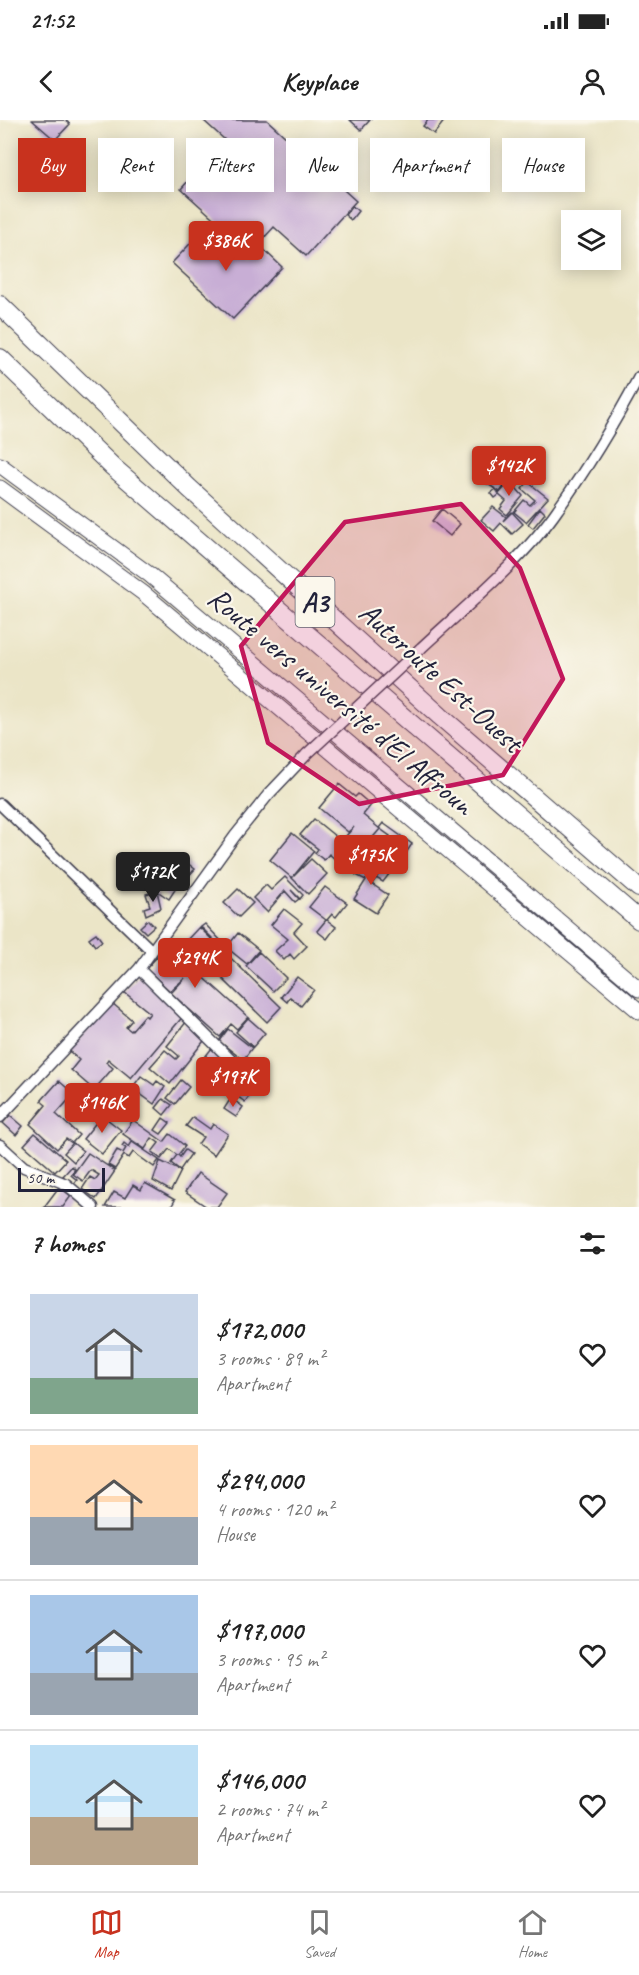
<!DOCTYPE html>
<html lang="en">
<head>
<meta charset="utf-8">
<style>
  body { margin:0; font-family:Caveat,sans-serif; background:#f6f6f6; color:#222; height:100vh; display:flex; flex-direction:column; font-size:22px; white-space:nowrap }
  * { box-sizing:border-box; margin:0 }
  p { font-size:20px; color:#767676 }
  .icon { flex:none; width:33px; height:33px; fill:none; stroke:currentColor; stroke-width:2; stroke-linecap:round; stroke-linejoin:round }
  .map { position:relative; height:1087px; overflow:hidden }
  .panel { display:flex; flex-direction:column; background:#fff; flex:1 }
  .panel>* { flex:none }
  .banner { position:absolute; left:18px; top:18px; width:603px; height:54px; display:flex; gap:12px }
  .controls { position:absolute; left:561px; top:90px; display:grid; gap:12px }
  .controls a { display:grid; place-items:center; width:60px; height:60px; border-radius:0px; background:#fff; box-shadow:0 3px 15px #0003; font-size:30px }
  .scale { position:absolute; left:18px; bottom:15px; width:87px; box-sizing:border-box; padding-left:6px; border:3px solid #22223b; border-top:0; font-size:16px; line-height:21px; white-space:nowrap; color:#22223b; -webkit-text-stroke:4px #fbf7ec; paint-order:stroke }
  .price { position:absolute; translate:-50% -51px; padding:0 14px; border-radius:6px; background:#c8321e; color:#fff; font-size:20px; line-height:39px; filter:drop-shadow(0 2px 3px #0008) }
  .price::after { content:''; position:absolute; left:50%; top:36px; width:18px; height:14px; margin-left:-9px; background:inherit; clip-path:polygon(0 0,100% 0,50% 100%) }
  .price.on { background:#222; color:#fff }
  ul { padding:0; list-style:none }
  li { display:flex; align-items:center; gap:18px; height:150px; padding:0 30px }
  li+li { border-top:2px solid #e0e0e0 }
  li span { display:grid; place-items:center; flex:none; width:168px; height:120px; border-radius:0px; color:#555 }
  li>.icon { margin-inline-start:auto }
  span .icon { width:72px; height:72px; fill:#fffc; stroke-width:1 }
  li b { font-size:26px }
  h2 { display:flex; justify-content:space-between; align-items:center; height:72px; padding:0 30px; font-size:26px }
  .tag { padding:0 21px; border-radius:0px; background:#fff; box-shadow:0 3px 15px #0003; font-size:21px; line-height:54px }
  .tag.on { background:#c8321e; color:#fff }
  .status { display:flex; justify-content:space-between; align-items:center; height:42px; padding:0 30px; background:#fff; direction:ltr }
  .status svg { height:16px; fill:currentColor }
  header { display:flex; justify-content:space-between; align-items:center; height:78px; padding:0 30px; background:#fff; font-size:27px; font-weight:600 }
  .tab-bar { display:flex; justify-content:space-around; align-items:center; height:84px; border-top:2px solid #e0e0e0; background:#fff; font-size:16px; color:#767676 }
  .tab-bar a { display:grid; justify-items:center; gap:3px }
  .tab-bar .on { color:#c8321e }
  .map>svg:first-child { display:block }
</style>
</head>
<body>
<div class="status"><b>21:52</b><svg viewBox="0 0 49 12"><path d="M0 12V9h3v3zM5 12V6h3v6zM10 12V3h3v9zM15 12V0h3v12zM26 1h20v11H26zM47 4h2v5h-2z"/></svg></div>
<header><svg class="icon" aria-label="back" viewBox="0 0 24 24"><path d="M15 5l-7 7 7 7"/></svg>Keyplace<svg class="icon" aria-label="person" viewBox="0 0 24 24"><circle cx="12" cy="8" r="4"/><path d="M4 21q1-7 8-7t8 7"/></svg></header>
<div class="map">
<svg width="639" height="1087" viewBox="0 0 639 1087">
  <rect width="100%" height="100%" fill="#fbf7ec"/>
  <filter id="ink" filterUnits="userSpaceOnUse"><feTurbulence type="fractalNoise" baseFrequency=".0167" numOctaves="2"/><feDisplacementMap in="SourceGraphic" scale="12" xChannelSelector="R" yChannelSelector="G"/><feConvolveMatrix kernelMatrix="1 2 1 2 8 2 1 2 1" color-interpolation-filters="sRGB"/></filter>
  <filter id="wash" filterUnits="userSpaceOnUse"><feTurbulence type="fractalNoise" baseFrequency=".008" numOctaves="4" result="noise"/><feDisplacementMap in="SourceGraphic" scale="24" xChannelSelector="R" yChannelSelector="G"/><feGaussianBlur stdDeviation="1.35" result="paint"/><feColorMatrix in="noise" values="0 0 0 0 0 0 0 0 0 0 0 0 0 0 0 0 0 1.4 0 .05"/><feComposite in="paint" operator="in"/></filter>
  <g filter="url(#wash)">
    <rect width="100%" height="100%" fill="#ebe5c7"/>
    <g id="blocks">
      <path fill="#c8aed5" d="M32,0H65L70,4L55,20Z
        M203,0H267L356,81L306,136L274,107L251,132L181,69L225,20Z
        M350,0H370L361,10Z
        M428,0H445L434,14L423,6Z
        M352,86L358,91L351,100L345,95Z
        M211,109L219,116L213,122L230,138L239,130L249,139L260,126L282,147L233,199L172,143L202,111L206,115Z
        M488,355L496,362L499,359L506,364L500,372L483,361Z
        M510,361L523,376L507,395L500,389L506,381L499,375L495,378L491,373L496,369L499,374Z
        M528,362L548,378L526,402L514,392L524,380L530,385L535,380L522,369Z
        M493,387L506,397L503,401L512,392L523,404L512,414L501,403L494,411L481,400Z
        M540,388L545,393L533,408L528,404Z
        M442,389L460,404L450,416L432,401Z
        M339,664L355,677L358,674L371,685L363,695L380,709L363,729L346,716L354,707L348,712L319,688Z
        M314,699L346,725L335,739L329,734L324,740L315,733L318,729L300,715Z
        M383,703L412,724L402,739L383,725L390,716L379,708Z
        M292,713L314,731L292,758L270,740Z
        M373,724L389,733L384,742L368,733Z
        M182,738L187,742L178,753L187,743L195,749L180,765L164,751L173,741L177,745Z
        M311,739L327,754L308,774L292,758Z
        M365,739L382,748L376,758L383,748L390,753L383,762L376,758L372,764L388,775L376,793L354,779L366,760L356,755Z
        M162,755L178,765L169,779L153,768Z
        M285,757L303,775L300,779L291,770L299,779L295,782L285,771L267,792L253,778L266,765L271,770Z
        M325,767L347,783L336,797L332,794L327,800L336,807L327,819L317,811L326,800L309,787Z
        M238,769L253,783L239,797L224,783Z
        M157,771L161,788L146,795L144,788L150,786L146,774Z
        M284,789L302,803L294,812L307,826L294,839L290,834L284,840L275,831L288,819L271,805Z
        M148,800L154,806L146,813L140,807Z
        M205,804L227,827L238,813L259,830L247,844L227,828L224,830L201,807Z
        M199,807L281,887L267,902L185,822Z
        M96,813L102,821L95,826L89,818Z
        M173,819L205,848L200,854L248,897L237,909L231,904L220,917L171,873L185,858L170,871L146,849Z
        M259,832L286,858L273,871L246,846Z
        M139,855L185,894L131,958L108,939L106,942L113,948L94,970L71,950L79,940L69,931L112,883L132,900L126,907L131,911L145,895L147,897L150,893L124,872Z
        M297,857L314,870L301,886L290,877L287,882L281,877Z
        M248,898L265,913L253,927L236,912Z
        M187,901L207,917L170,964L150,947L165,930L176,939L179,936L167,926Z
        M228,909L252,928L243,940L219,921Z
        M212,928L229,941L214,959L197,947Z
        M244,952L261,960L245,982L230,971Z
        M141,956L154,965L157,961L165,967L154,984L132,968Z
        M181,960L189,967L175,984L167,978Z
        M59,961L74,974L56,994L79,1015L72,1023L66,1019L57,1029L30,1004L46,985L41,981Z
        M231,978L243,987L236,997L224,989Z
        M163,979L172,985L164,995L156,988Z
        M10,995L23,1006L16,1015L3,1003Z
        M102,995L121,1010L102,1034L83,1019Z
        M193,997L210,1009L213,1004L228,1014L214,1035L198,1024L203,1017L186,1006Z
        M163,998L170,1003L161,1014L155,1010Z
        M133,1000L164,1022L170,1014L185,1026L178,1035L180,1037L185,1030L191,1034L180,1050L171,1043L177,1035L169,1029L161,1039L152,1032L159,1023L152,1018L145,1029L123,1014Z
        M35,1013L66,1040L55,1052L24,1025Z
        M132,1022L159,1040L154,1047L133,1032L129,1038L124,1035L115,1049L108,1045L117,1030L123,1033L126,1028L122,1026L124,1023L129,1027Z
        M73,1023L83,1031L74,1042L64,1033Z
        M88,1033L115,1051L96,1079L82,1069L90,1057L95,1060L99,1055L91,1050L83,1061L73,1054Z
        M160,1041L181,1051L171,1071L153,1061Z
        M72,1046L75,1049L71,1055L77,1060L73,1065L63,1056Z
        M198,1053L227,1073L217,1087H207L185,1072Z
        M145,1063L175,1080L171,1087H105L114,1072L125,1078L133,1065L141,1070Z
        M59,1067L71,1076L63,1087H44Z"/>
    </g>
  </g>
  <g filter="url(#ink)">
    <use href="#blocks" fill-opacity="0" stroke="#403f50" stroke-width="1.5"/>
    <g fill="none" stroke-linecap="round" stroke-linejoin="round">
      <g stroke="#403f50" stroke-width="13">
        <path id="minor" d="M420,529C465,487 524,439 558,389C588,347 615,302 639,257
          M0,684L152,831
          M139,849L244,953
          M0,997L139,849L235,716L268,675L307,634
          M0,1025L24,1047L66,1064L93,1087"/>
      </g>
      <g stroke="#403f50" stroke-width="17">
        <path id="secondary" d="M0,345L150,455L639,869
          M0,368L143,473L639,891"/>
      </g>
      <g stroke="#403f50" stroke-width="20">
        <path id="motorway" d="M0,185L189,368L440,596L639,768
          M0,238L113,347L639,800"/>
      </g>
      <use href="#minor" stroke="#fff" stroke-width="10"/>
      <use href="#secondary" stroke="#fff" stroke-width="15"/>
      <use href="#motorway" stroke="#fff" stroke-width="18"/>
      <g stroke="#403f50" stroke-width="13" stroke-linecap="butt">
        <path id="minor-bridge" d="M307,634L420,529"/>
      </g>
      <use href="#minor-bridge" stroke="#fff" stroke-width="10"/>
    </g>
  </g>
  <path fill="#c2185b" fill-opacity="0.2" stroke="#c2185b" stroke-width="4.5" stroke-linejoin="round" d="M461,384L520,448L563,559L503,655L359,684L268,623L241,526L345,402Z"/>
  <g text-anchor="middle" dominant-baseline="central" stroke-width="4.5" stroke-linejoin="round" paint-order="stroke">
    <rect fill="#fbf7ec" stroke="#636270" stroke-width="1.5" x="295.5" y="457" width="39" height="50" rx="4.5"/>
    <g font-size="28" font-weight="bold" fill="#22223b">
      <text x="315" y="482">A3</text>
    </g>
    <g font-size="30" fill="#22223b" stroke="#fbf7ec">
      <text transform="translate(441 557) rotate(42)">Autoroute Est-Ouest</text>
      <text transform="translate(341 581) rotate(40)">Route vers université d'El Affroun</text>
    </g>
  </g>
</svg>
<div class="controls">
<a><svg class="icon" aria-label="layers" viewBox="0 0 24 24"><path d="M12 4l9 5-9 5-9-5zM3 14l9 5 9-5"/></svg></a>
</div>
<div class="scale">50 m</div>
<b class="price" style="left:226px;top:152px">$386K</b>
<b class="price" style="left:509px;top:377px">$142K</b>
<b class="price" style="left:371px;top:766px">$175K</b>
<b class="price on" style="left:153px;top:783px">$172K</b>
<b class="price" style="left:195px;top:869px">$294K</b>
<b class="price" style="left:233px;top:988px">$197K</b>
<b class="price" style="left:102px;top:1014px">$146K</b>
<div class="banner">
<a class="tag on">Buy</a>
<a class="tag">Rent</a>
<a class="tag">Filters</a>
<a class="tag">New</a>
<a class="tag">Apartment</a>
<a class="tag">House</a>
</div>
</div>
<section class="panel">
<h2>7 homes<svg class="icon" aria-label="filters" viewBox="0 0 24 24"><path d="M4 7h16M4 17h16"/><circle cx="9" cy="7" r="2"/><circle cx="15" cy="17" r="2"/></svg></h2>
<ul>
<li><span style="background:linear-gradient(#c9d6e8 70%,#7fa58c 0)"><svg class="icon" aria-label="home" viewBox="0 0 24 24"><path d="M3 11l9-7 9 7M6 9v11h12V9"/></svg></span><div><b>$172,000</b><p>3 rooms · 89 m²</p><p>Apartment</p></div><svg class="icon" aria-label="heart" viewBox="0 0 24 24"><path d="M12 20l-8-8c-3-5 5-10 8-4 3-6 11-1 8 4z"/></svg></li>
<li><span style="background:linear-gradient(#ffd9b3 60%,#9aa5b1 0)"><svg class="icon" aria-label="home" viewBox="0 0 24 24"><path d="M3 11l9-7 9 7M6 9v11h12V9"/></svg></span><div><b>$294,000</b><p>4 rooms · 120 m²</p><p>House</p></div><svg class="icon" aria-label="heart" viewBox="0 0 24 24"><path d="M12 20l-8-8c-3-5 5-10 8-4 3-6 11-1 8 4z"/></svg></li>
<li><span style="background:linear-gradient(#a9c7e8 65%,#9aa5b1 0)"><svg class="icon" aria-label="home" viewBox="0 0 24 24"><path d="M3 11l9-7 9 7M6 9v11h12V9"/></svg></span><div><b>$197,000</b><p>3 rooms · 95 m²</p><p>Apartment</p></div><svg class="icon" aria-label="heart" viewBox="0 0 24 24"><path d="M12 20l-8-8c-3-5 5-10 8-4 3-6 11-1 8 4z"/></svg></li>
<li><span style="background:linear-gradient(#bfe0f5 60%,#b9a48a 0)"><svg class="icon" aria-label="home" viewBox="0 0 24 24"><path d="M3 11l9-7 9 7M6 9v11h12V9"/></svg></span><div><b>$146,000</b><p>2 rooms · 74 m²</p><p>Apartment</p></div><svg class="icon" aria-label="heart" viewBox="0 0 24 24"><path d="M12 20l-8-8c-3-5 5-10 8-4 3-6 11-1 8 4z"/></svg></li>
</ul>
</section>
<nav class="tab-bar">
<a class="on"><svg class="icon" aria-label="map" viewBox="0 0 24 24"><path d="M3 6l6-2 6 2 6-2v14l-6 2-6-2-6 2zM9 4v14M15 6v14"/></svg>Map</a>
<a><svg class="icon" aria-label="saved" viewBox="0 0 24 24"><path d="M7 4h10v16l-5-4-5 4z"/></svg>Saved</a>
<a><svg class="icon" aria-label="home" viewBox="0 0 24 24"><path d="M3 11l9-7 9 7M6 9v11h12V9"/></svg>Home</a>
</nav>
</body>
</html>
